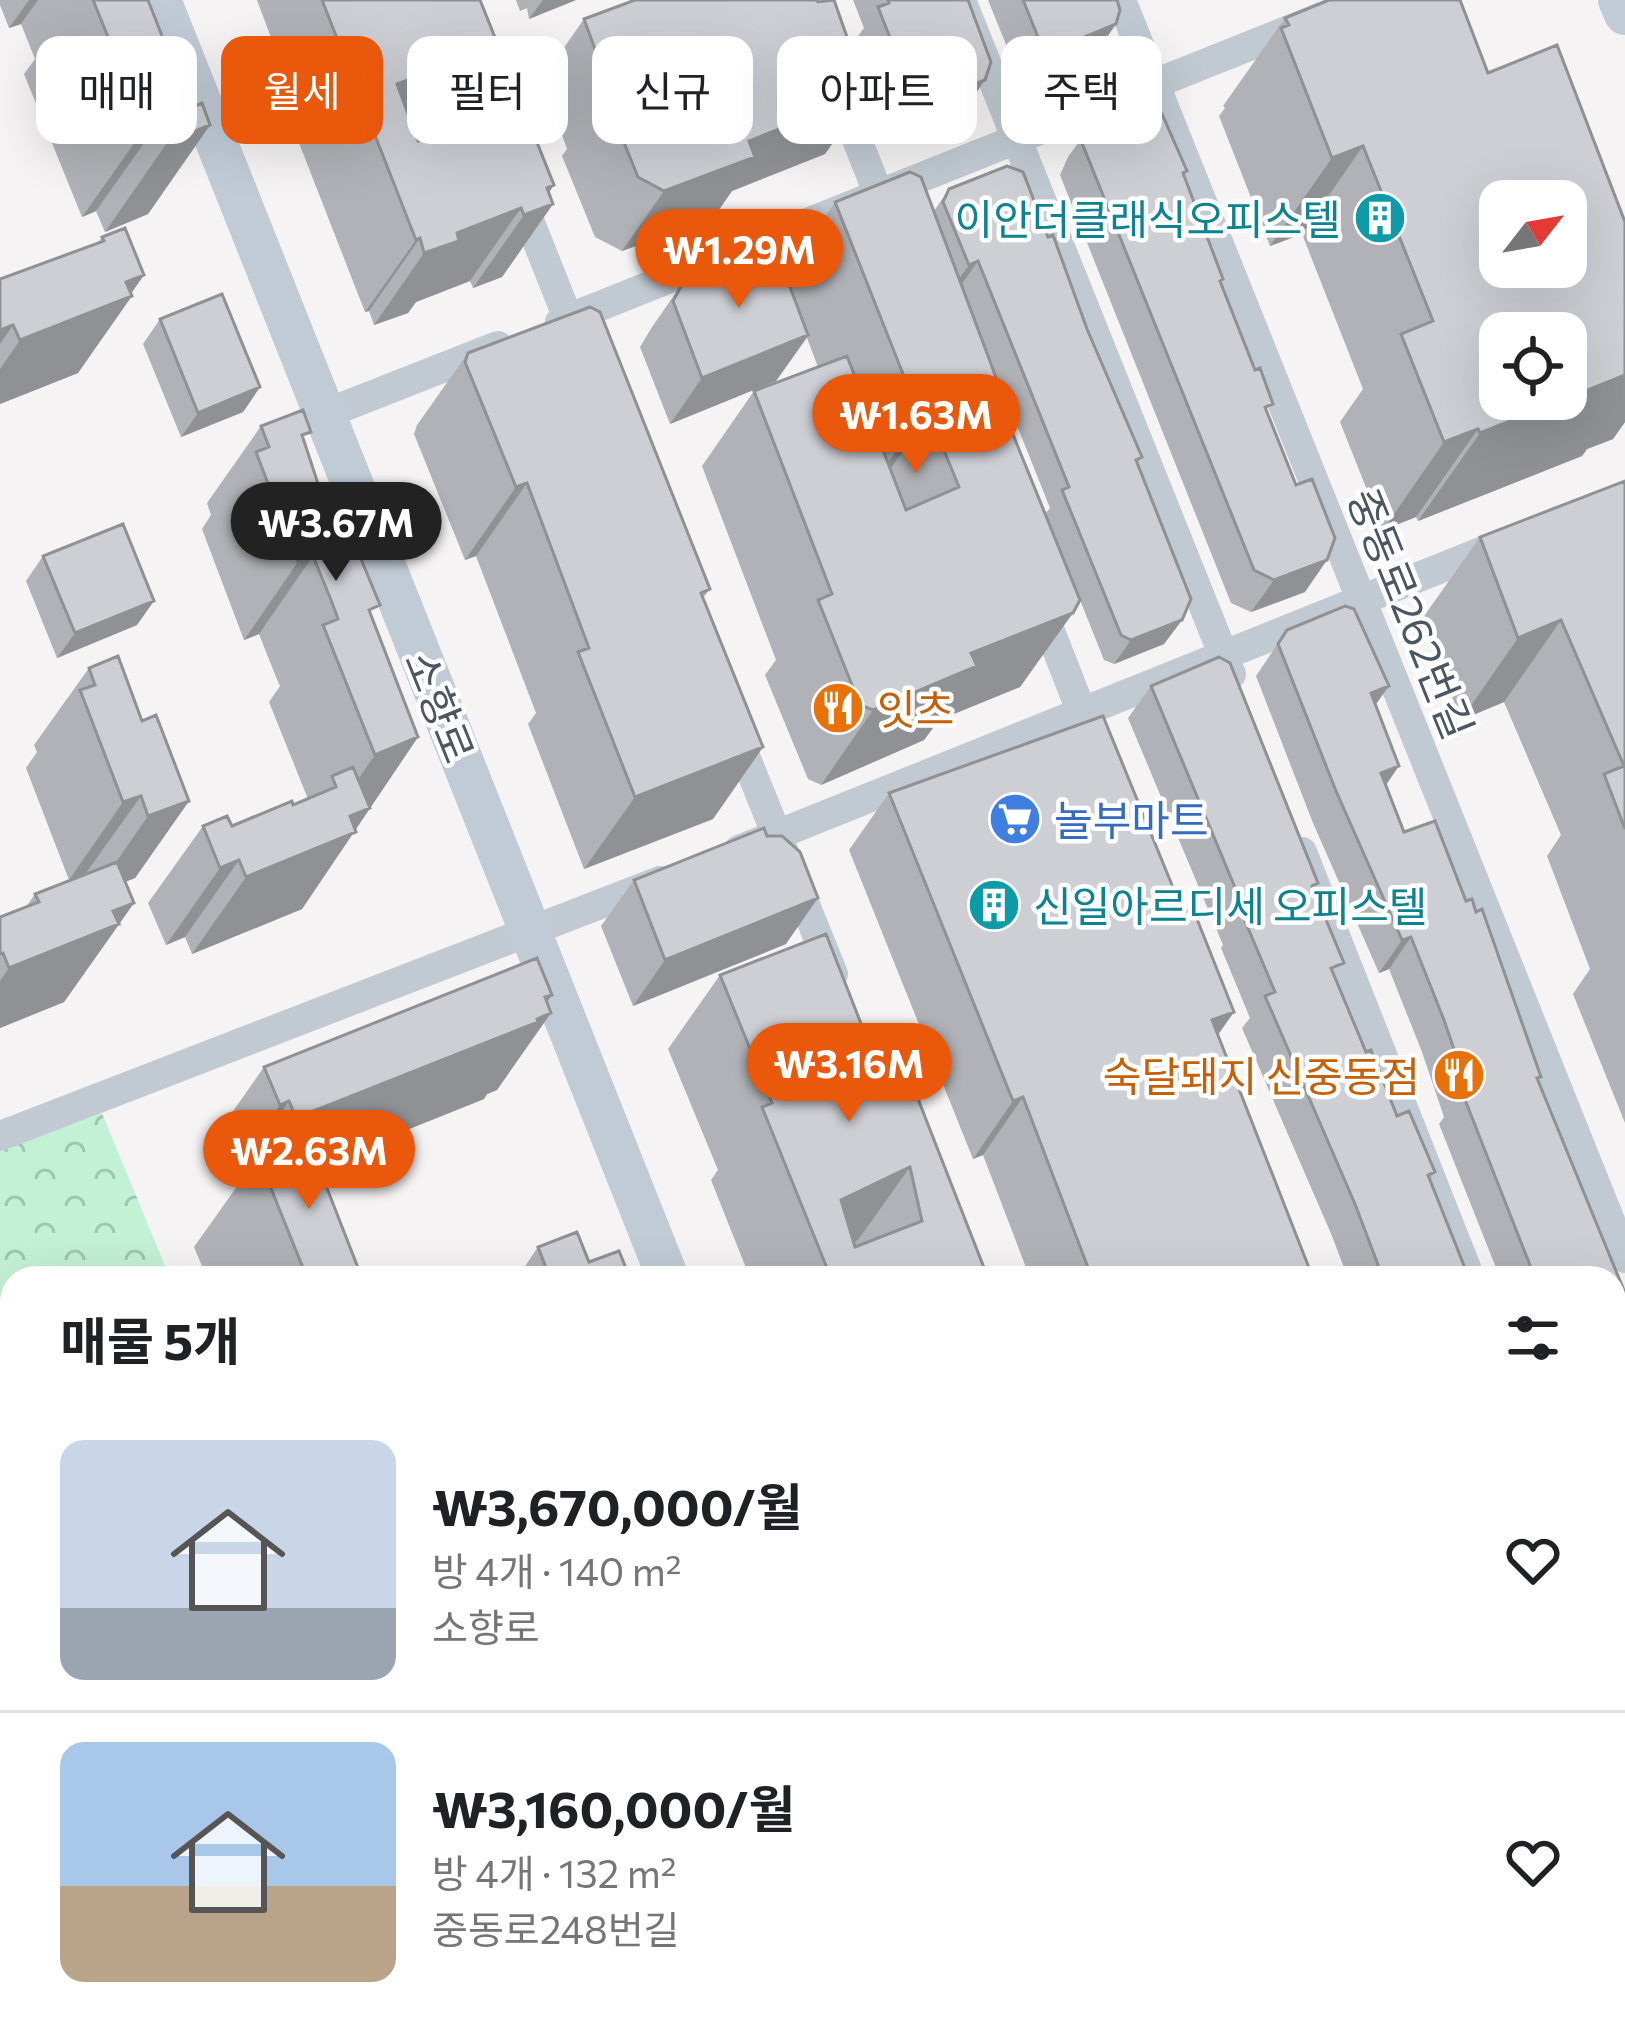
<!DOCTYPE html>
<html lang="ko">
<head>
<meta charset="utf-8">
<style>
  body { margin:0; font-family:Commissioner,"Noto Sans KR",sans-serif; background:#f6f6f6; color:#202124; height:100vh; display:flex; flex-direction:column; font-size:45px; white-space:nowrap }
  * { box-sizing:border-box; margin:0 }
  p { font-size:39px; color:#757577 }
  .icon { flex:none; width:66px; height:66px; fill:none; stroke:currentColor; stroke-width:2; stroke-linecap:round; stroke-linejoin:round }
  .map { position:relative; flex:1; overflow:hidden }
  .sheet { position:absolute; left:0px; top:1266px; width:1626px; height:768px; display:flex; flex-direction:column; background:#fff; border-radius:36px 36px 0 0; box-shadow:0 12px 48px #0002 }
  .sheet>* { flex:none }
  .guide { position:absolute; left:36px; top:36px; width:1554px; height:108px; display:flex; gap:24px }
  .needle { width:78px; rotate:59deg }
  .fabs { position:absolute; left:1479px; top:180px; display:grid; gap:24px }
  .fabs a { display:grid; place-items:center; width:108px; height:108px; border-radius:24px; background:#fff; box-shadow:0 12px 48px #0002; font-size:60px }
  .price { position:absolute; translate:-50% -102px; padding:0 27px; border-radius:42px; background:#ea580c; color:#fff; font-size:39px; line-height:78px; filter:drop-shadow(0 3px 6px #0008) }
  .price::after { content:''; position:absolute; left:50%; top:72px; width:36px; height:27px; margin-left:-18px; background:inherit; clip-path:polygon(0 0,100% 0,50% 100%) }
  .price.selected { background:#222; color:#fff }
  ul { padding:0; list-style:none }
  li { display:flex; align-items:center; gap:36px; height:300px; padding:0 60px }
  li+li { border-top:3px solid #e0e0e0 }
  li span { display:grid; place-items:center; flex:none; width:336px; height:240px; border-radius:24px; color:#555 }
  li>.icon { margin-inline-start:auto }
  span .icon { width:144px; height:144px; fill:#fffc; stroke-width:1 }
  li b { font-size:51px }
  h2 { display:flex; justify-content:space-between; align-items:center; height:144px; padding:0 60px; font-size:51px }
  .chip { padding:0 42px; border-radius:24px; background:#fff; box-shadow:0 12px 48px #0002; font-size:42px; line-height:108px }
  .chip.selected { background:#ea580c; color:#fff }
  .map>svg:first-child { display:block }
</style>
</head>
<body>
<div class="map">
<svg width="1625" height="2034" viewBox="0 0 1625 2034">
  <defs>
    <pattern id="park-crowns" width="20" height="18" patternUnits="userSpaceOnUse" patternTransform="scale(3)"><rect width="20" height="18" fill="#c3f1d5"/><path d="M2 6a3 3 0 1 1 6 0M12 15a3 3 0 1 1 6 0" fill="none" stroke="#a0c6b0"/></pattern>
  </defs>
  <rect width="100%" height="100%" fill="#f5f3f3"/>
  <path fill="url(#park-crowns)" d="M102,1113L170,1278H12V1657L0,1661V1151Z
    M1625,1492V1822L1614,1810V1496Z"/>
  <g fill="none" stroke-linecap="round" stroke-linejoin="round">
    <path stroke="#c1cad2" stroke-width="30" d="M961,0L1231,674
      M1121,0L1625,1258
      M835,84L890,223
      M519,195L581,351
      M560,322L1364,0
      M325,414L498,346
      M1039,603L1089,731
      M734,729L833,974
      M739,850L1501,544
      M1302,852L1470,1278
      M0,1136L660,881
      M1614,1462L1625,1458
      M0,1749L12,1780
      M1614,1861L1625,1872
      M106,2022L111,2034
      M1319,2022L1331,2034
      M1281,2034L1294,2022"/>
    <path stroke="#c1cbd6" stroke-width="42" d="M160,0L668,1278
      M1619,0L1625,14
      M963,2022L968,2034"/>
  </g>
  <path fill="#b0b2b7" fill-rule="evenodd" d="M0,0H148L190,108L210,125L148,214L105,232L96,211L82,217L24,74L35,59L21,24L9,28L0,5Z
    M257,0H480L553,204L502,277L473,288L470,281L416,302L408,313L374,325L369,311L365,312L265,56L273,43Z
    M516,0H576L529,19L527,8L520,11Z
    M853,0H968L963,112L907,134L890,126L856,39L864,28Z
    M988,0H1117L1116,24L1093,57L1041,79L1016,69Z
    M1285,18L1488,73L1625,375V422L1613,439L1587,449L1582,456L1418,521L1416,517L1383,530L1340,422L1363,389L1302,234L1270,246L1219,116L1225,108L1223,106Z
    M584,19L867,94L825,154L732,191L713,218L622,251L595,237L562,156L567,149L542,79Z
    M1091,125L1187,171L1184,176L1221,283L1267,413L1296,485L1305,592L1251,612L1231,603L1060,175L1068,157Z
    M949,189L1048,237L1142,457L1137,464L1182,620L1164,644L1114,664L1104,660L1080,600L1020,687L939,720L924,740L821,785L808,779L765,675L776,660L702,466L754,391L818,367L807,338L776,381L670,424L640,347L652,327L684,281L766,250L785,274L835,202L934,211ZM976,323L1050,508L1045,514L997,393Z
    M102,237L131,293L78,373L0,404V279L98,243Z
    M160,319L260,387L243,412L181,437L143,344Z
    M468,353L710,589L703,598L763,747L713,819L584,869L528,724L536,713L476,556L465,560L414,434L417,425Z
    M261,426L304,441L339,542L372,618L418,737L302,909L192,954L185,937L166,945L148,903L203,826H232L308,799L269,702L280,686L276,677L259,634L244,640L202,529L211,515L207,503Z
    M1625,481V1123L1573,994L1590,969L1547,856L1561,835L1504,702L1461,720L1422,619L1480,537Z
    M43,556L137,625L57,658L26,581Z
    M1287,630L1375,705L1386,785L1404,832L1538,1080L1625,1293V1390L1614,1395V1278H1500L1439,1124L1444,1117L1422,1052L1389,969L1379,973L1313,823L1256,676Z
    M89,668L142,721L189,801L135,878L125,882L134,903L64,1002L0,1028V917L26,907L35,894L87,874L69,880L26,768L37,752L34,745Z
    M1151,686L1318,883L1314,889L1335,976L1366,1052L1397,1116L1435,1172L1430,1179L1469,1278H1348L1332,1236L1242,1028L1250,1018L1221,948L1223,945L1128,718Z
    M889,793L1183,912L1234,1012L1218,1035L1313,1278H1030L983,1155L973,1159L849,850Z
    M634,880L786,944L633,1006L601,926Z
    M720,975L876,1062L988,1278H750L711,1180L718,1170L668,1049Z
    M547,1002L497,1090L487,1094L484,1099L318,1165L362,1278H207L194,1247L238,1185L235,1178L226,1182L210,1144L264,1067Z
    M538,1247L589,1262L630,1278H517Z
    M294,2022H448L453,2034H298Z
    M1054,2022H1228L1220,2034H1065Z
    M1380,2022H1453L1440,2034H1392Z"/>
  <path fill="#909195" d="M29,0H38L21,24L9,28Z
    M543,0H576L529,19Z
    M1116,24L1093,57L1041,79L1016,69L1038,37Z
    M465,59L414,131L397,84Z
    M985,80L963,112L907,134L929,102Z
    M867,94L825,154L732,191L713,218L622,251L664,191L749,141Z
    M159,122L96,211L82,217L145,128Z
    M210,125L148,214L105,232L167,143Z
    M1363,146L1302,234L1270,246L1332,158Z
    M554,185L536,211L553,204L502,277L473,288L524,215L547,188Z
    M521,208L470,281L416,302L408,313L374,325L424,253L457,233Z
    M420,238L369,311L365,312L416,240Z
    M978,261L961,285L952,289L969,265Z
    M144,275L128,298L132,296L78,373L0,404V369L20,340L126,282Z
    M13,325L0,344V330Z
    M808,335L776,381L670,424L702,378Z
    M1625,375V422L1613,439L1587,449L1582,456L1418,521L1480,433Z
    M260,387L243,412L181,437L198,413Z
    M929,414L877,488L867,492L920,417Z
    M1478,429L1416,517L1383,530L1444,442Z
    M527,483L476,556L465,560L516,487Z
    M313,556L259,634L244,640L298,562Z
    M1327,560L1305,592L1251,612L1274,580Z
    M154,601L137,625L57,658L75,633Z
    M1073,613L1020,687L939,720L924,740L821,785L873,710L971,653Z
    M1182,620L1164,644L1114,664L1131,640Z
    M1561,620L1504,702L1461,720L1518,638Z
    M1389,686L1366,718L1371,693Z
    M418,737L302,909L192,954L246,877L321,832L375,755Z
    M763,747L713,819L584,869L635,797Z
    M1399,766L1377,798L1381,773Z
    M141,796L86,873L69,880L123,802Z
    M189,801L135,878L94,894L148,816Z
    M239,860L185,937L166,945L220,868Z
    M818,898L786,944L633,1006L665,960Z
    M134,903L64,1002L0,1028V981L9,968L113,911Z
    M1411,937L1389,969L1379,973L1402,940Z
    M552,995L531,1024L537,1019L551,1013L497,1090L487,1094L484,1099L270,1185L263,1166L296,1118Z
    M1234,1012L1193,1069L1212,1020Z
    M1023,1097L983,1155L973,1159L1013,1101Z
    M289,1101L235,1178L226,1182L280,1105Z
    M910,1167L858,1240L823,1258L841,1200Z
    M1625,1368V1390L1614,1395V1373Z
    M811,2022H822L814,2034H798Z
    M1221,2022H1228L1220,2034H1209Z
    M1432,2022H1453L1440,2034H1423Z"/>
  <path fill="#cdcfd5" stroke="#909195" stroke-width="3" fill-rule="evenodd" d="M93,0H148L190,108L202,103L210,125L167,143L159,122L145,128Z
    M322,0H480L554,185L547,188L553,204L524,215L521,208L457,233L459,241L424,253L420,238L416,240ZM465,59L485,114L418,141L397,84Z
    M635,0H817L818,2L834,0L867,94L749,141L755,157L664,191L638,177L605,96L611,93L584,19Z
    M888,0H968L991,62L985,80L929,102L912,94L878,7L889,3Z
    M1023,0H1117L1120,10L1116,24L1063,46L1038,37Z
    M1329,0H1460L1488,73L1557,45L1625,222V375L1566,399V333H1500V399H1565L1480,433L1478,429L1444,442L1401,334L1433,321L1363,146L1332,158L1281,28L1289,25L1285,18ZM1500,201H1566V267H1500Z
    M1144,107L1162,114L1187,171L1183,173L1223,279L1220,281L1255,370L1260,368L1273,404L1265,407L1296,485L1312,479L1335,538L1327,560L1274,580L1254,570L1082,143L1091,125Z
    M1007,166L1023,172L1048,237L1053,235L1087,329L1142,457L1136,460L1191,599L1182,620L1131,640L1121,635L1062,490L1069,487L978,261L969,265L943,202L949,189Z
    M910,172L921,177L1000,388L995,390L1080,600L1073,613L971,653L977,666L873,710L860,705L818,600L832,594L754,391L847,356L906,510L959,487L929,414L920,417L835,202Z
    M125,228L144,275L126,282L132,296L20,340L13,325L0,330V279L104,241L102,237Z
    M764,246L766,250L775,247L808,335L702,378L673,301L684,281Z
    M222,294L260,387L198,413L160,319Z
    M590,307L600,312L710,589L701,593L763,747L635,797L578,652L589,648L527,483L516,487L465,362L468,353Z
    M303,410L311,432L302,435L323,499L339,542L352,537L380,605L369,610L418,737L375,755L323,625L338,619L331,600L313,556L298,562L256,452L269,447L261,426Z
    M1625,481V829L1604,774L1624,766L1561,620L1518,638L1480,537Z
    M123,524L154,601L75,633L43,556Z
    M1345,606L1354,609L1389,686L1371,693L1399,766L1381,773L1404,832L1435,821L1466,901L1472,899L1476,912L1482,909L1541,1077L1537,1078L1625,1293V1368L1614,1373V1278H1535L1462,1092L1468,1090L1444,1020L1411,937L1402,940L1336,791L1278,644L1287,630Z
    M118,656L142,721L156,715L189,801L148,816L141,796L123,802L80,690L95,685L89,668Z
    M1219,657L1230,663L1318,883L1312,886L1344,963L1331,968L1366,1052L1371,1050L1397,1116L1409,1111L1435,1172L1428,1175L1469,1278H1383L1355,1204L1265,996L1275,992L1243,916L1246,914L1151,686Z
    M1103,716L1183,912L1193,909L1234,1012L1212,1020L1313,1278H1092L1023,1097L1013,1101L889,793Z
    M353,767L370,808L350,816L356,832L246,877L239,860L220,868L203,826L227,816L232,826L292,801L293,805L336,787L332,776Z
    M764,828L767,836H782L800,852L818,898L665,960L634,880Z
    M117,862L134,903L113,911L119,924L9,968L3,953L0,954V917L39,902L35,894Z
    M826,934L876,1062L900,1053L988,1278H831L762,1107L772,1103L720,975ZM910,1167L922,1221L855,1247L841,1200Z
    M537,958L552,995L545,997L551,1013L537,1019L538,1022L296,1118L289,1101L280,1105L264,1067Z
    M307,1137L362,1278H307L258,1156Z
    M577,1232L589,1262L619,1251L630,1278H550L538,1247Z
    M0,1916L12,1945V2022H42L47,2034H0Z
    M1625,1925V2034H1508L1521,2022H1614V1935Z
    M395,2022H448L453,2034H400Z
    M733,2022H811L798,2034H721Z
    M1133,2022H1221L1209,2034H1144Z"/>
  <defs>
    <g id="building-disc" transform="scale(2.7)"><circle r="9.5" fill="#0f9aa8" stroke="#fff"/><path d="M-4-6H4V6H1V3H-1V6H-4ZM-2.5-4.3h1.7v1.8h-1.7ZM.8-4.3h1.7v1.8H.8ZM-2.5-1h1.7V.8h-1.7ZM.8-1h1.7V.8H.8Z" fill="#fff"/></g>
    <g id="restaurant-disc" transform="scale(2.7)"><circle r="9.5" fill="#e8710a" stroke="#fff"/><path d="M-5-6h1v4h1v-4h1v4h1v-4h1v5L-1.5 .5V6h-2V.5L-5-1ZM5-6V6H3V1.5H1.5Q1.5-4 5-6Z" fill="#fff"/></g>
    <g id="supermarket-disc" transform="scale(2.7)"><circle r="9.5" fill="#3f7fe0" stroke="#fff"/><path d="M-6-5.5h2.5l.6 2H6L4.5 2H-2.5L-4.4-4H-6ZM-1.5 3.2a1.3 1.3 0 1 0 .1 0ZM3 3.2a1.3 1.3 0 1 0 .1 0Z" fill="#fff"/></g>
  </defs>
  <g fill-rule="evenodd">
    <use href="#building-disc" x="1380" y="218"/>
    <use href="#restaurant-disc" x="838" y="708"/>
    <use href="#supermarket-disc" x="1015" y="819"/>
    <use href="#building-disc" x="994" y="905"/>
    <use href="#restaurant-disc" x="1459" y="1075"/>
  </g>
  <g text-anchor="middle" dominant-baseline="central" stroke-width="9" stroke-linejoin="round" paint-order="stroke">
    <g font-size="42" fill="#0d838f" stroke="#fff" text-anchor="end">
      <text x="1341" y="218">이안더클래식오피스텔</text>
      <text x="1033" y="905" text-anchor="start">신일아르디세 오피스텔</text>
    </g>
    <g font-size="42" fill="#4a5661" stroke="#fff">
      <text transform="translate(1412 613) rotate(68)">중동로262번길</text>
      <text transform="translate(441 706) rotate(68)">소향로</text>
    </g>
    <g font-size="42" fill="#c56008" stroke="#fff" text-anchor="start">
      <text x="877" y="708">잇츠</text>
      <text x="1420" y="1075" text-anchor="end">숙달돼지 신중동점</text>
    </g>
    <g font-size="42" fill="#366cbe" stroke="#fff" text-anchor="start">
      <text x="1054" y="819">놀부마트</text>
    </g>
  </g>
</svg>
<div class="fabs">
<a><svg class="needle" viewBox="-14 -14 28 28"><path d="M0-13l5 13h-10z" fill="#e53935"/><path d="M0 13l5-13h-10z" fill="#757577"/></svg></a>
<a><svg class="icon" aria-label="locate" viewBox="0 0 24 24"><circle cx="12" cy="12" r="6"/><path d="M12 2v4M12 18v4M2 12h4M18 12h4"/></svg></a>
</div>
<b class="price" style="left:739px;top:311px">₩1.29M</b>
<b class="price" style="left:916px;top:476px">₩1.63M</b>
<b class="price selected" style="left:336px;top:584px">₩3.67M</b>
<b class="price" style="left:849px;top:1125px">₩3.16M</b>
<b class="price" style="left:309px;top:1212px">₩2.63M</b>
<div class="guide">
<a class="chip">매매</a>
<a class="chip selected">월세</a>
<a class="chip">필터</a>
<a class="chip">신규</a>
<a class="chip">아파트</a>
<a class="chip">주택</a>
</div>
<section class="sheet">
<h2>매물 5개<svg class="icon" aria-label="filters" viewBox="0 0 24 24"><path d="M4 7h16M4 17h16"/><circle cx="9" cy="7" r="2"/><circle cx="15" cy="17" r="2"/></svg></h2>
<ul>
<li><span style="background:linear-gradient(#c9d6e8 70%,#9aa5b1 0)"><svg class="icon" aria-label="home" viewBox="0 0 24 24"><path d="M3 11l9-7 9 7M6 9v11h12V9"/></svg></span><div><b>₩3,670,000/월</b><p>방 4개 · 140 m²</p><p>소향로</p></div><svg class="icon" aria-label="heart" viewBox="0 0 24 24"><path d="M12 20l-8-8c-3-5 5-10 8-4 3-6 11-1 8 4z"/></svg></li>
<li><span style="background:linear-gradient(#a9c7e8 60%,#b9a48a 0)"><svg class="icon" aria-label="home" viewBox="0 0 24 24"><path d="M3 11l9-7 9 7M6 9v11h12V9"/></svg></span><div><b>₩3,160,000/월</b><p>방 4개 · 132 m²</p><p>중동로248번길</p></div><svg class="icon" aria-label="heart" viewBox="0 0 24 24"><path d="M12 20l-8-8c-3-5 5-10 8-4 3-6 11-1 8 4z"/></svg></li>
</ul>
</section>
</div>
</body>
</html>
